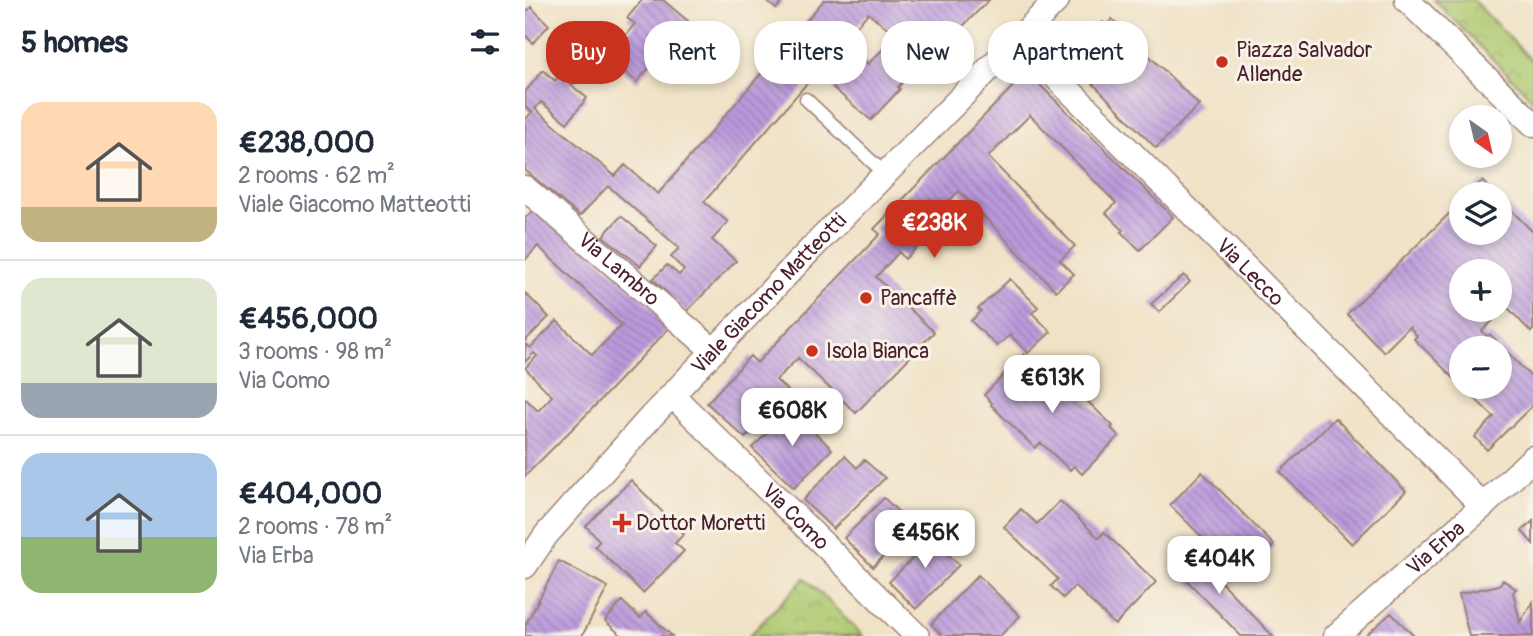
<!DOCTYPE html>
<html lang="en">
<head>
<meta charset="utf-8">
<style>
  body { margin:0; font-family:Pangolin,sans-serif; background:#f6f6f7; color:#1f2937; height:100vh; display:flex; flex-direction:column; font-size:26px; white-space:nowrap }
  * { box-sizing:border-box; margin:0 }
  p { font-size:23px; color:#747a83 }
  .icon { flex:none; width:38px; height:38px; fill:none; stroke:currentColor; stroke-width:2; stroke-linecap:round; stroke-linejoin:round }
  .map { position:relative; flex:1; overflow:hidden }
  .sheet { display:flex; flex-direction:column; background:#fff; width:525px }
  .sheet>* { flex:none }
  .top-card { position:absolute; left:21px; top:21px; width:665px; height:63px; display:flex; gap:14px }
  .needle { width:46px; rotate:146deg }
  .controls { position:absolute; left:924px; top:105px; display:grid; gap:14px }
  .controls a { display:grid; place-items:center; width:63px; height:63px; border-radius:50%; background:#fff; box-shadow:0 4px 10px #0003; font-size:35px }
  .price { position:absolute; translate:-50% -60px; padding:0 16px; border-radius:14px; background:#fff; color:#222; font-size:23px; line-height:46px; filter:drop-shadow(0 2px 4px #0008) }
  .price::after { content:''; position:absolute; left:50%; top:42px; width:21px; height:16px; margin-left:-10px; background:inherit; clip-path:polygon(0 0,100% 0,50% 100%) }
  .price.active { background:#c8321e; color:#fff }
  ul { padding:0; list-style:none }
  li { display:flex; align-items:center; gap:21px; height:175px; padding:0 21px }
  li+li { border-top:2px solid #e0e1e3 }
  li span { display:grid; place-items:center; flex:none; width:196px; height:140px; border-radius:21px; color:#555 }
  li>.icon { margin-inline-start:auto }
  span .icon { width:84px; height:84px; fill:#fffc; stroke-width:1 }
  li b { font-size:30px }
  h2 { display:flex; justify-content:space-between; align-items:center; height:84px; padding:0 21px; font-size:30px }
  .pill { padding:0 24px; border-radius:28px; background:#fff; box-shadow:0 4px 10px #0003; font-size:24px; line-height:63px }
  .pill.active { background:#c8321e; color:#fff }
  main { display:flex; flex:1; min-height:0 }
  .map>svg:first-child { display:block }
</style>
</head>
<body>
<main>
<section class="sheet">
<h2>5 homes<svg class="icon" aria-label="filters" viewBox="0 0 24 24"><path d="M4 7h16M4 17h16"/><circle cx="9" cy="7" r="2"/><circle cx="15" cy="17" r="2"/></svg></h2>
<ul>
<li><span style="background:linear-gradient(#ffd9b3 75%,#c2b280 0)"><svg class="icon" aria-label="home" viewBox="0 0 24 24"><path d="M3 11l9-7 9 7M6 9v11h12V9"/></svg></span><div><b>€238,000</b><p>2 rooms · 62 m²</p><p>Viale Giacomo Matteotti</p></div></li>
<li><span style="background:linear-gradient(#dfe7d0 75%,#9aa5b1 0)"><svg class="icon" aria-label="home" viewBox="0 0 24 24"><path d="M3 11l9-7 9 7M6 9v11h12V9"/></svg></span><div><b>€456,000</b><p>3 rooms · 98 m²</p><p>Via Como</p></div></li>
<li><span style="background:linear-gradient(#a9c7e8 60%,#8fb573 0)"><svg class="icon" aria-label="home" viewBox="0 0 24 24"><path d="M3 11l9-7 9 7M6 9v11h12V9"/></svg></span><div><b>€404,000</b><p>2 rooms · 78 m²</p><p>Via Erba</p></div></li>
</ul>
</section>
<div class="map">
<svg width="1008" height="636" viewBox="0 0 1008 636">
  <defs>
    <pattern id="park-crowns" width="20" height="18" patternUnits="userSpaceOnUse" patternTransform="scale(1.75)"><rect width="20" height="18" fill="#adc96f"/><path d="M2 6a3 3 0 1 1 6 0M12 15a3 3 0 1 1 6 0" fill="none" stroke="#96ac60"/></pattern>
    <pattern id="building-back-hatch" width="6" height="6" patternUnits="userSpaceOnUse" patternTransform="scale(1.75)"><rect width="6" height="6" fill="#bb9adc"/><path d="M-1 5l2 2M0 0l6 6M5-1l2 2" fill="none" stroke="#9a7db3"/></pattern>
  </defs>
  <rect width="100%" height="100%" fill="#f7f3e8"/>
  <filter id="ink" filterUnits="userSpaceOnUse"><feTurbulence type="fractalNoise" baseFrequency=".0143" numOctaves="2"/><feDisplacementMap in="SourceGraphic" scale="14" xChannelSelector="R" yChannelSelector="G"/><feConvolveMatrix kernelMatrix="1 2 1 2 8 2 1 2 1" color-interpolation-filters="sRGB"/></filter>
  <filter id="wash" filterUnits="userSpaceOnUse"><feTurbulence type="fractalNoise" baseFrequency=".00686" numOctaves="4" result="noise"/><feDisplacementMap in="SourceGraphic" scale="28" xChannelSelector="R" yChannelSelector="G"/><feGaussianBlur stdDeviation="1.57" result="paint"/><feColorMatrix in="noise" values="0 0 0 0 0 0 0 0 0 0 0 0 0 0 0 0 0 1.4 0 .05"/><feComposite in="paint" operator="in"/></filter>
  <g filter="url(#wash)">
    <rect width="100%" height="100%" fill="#f0e2c6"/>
    <path fill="url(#park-crowns)" stroke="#7c744d" stroke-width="2" d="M909,0H948L1008,62V100Z
      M280,578L338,636H224Z"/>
    <g id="blocks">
      <path fill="url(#building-back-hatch)" fill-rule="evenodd" d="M117,0H138L170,27L135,70L127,64L112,82L82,57L110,24L102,18Z
        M240,0H259L251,9Z
        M299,0H464L420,44L417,41L414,45L405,47L401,42L374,70L378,75L377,83L373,87L375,89L346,120L308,88L323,70L327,73L339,60L343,64L372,35L343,13L179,202L203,222L187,240L211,261L161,312L128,279L142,265L154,275L159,270L146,257L154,248L83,186L55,216L0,170V120L7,112L0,107V92L18,70L30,81L34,75L36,77L66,45L89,65L78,79L63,66L46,85L62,98L42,123L16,102L10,109L90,176L100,165L133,194Z
        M6,7L24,25L8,43L0,35V13Z
        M587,19L674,105L631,148L542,57L578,22L582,25Z
        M84,25L92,32L82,45L72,39Z
        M502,72L648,217L615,250L596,232L598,230L581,213L591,203L505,115L463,157L550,246L535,260L549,274L531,291L434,191L388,238L395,244L380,259L374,252L351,277L409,332L331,413L273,358L251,380L263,391L220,438L182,403L225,356L232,363L355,234L349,229Z
        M957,181L970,194H944Z
        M975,199L1008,232V330L1006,332L982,307L957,331L962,336L965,334L1008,379V405L962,450L950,437L969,417L938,387H975V348H936V385L889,339L892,336L884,327L859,352L822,314L936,202V233H975ZM936,271H975V310H936Z
        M14,205L147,325L64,412L0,476V398L13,411L27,396L0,368L12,356L9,353L0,362V344L5,348L32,321L67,355L97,325L13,246L0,260V218Z
        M96,216L132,246L115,266L78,236Z
        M659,275L665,282L634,312L626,304Z
        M485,279L513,307L507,313L526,332L503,353L485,335L472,346L446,321L456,311L453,309Z
        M0,293L24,317L0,341Z
        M499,354L508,363L510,361L541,392L552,380L565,392L559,398L588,426L586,428L594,436L557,474L549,466L545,470L516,443L510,448L466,405L467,403L459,395Z
        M266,409L307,449L269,488L227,448Z
        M810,418L881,491L827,544L755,472Z
        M320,456L332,468L339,460L360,478L308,529L278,500Z
        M677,472L749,545L735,563L717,577L645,505Z
        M106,480L159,534L150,543L159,551L118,593L70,546L75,541L61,526Z
        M359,498L388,526L348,567L319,538Z
        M535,501L574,538L579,532L631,582L590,625L550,586L538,598L526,586L533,579L479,527L496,509L512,524Z
        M408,520L417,528L407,539L434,565L391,609L364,582L404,542L395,533Z
        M1008,521V544L997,531Z
        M664,549L748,636H716L647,565Z
        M34,561L83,587L57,636H0V626Z
        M453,575L495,616L475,636H418L406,624Z
        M978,580L991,589L988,592L995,622L1008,602V636H944L934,594L974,585Z
        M97,601L115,618L121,612L147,636H97L80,621Z
        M866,613L889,636H840Z"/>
    </g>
  </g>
  <g filter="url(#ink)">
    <use href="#blocks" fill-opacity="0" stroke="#9d8078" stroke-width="2"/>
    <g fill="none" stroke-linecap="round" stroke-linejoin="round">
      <g stroke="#9d8078" stroke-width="15">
        <path id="service" d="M281,99L361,175"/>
      </g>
      <g stroke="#9d8078" stroke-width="27">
        <g id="minor">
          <path d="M882,0L1008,124"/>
          <path id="s1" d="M493,39L958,506"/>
          <path id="s2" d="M0,188L189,351"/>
          <path id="s3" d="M148,396L392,636"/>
          <path id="s4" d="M0,566L21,535L125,418L282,253L532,0"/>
          <path id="s5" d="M811,636L958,506L1008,458"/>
        </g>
      </g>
      <use href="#service" stroke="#fff" stroke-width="12"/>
      <use href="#minor" stroke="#fff" stroke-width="24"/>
    </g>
  </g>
  <g fill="#c8321e" stroke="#f7f3e8" stroke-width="2.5">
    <circle cx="697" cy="62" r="7"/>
    <circle cx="341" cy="298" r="7"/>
    <circle cx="287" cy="351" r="7"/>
    <path d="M93.5 512.5h7v7h7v7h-7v7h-7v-7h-7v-7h7z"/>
  </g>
  <g text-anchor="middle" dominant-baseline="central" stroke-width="6" stroke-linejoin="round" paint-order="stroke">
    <g font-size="21" fill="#4a1f2b" stroke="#f7f3e8" text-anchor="start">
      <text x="711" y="50">Piazza Salvador<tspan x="711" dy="24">Allende</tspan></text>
      <text x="355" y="298">Pancaffè</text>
      <text x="301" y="351">Isola Bianca</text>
      <text x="111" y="523">Dottor Moretti</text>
    </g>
    <g font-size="21" fill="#4a1f2b" stroke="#f7f3e8">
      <text stroke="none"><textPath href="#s2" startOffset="124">Via Lambro</textPath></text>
      <text stroke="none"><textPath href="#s1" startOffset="329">Via Lecco</textPath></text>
      <text stroke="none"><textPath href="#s4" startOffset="366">Viale Giacomo Matteotti</textPath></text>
      <text stroke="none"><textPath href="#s3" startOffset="172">Via Como</textPath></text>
      <text stroke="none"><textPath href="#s5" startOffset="133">Via Erba</textPath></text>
    </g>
  </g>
</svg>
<div class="controls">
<a><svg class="needle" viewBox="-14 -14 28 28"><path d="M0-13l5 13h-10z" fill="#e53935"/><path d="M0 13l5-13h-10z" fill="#747a83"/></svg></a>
<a><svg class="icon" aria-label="layers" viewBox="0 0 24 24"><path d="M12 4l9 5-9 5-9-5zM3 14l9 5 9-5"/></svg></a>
<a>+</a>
<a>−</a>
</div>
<b class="price active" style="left:409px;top:260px">€238K</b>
<b class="price" style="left:527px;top:415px">€613K</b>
<b class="price" style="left:267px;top:448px">€608K</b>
<b class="price" style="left:400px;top:570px">€456K</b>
<b class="price" style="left:694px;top:596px">€404K</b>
<div class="top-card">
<a class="pill active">Buy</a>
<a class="pill">Rent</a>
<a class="pill">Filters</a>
<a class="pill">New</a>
<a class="pill">Apartment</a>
</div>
</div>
</main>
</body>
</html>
